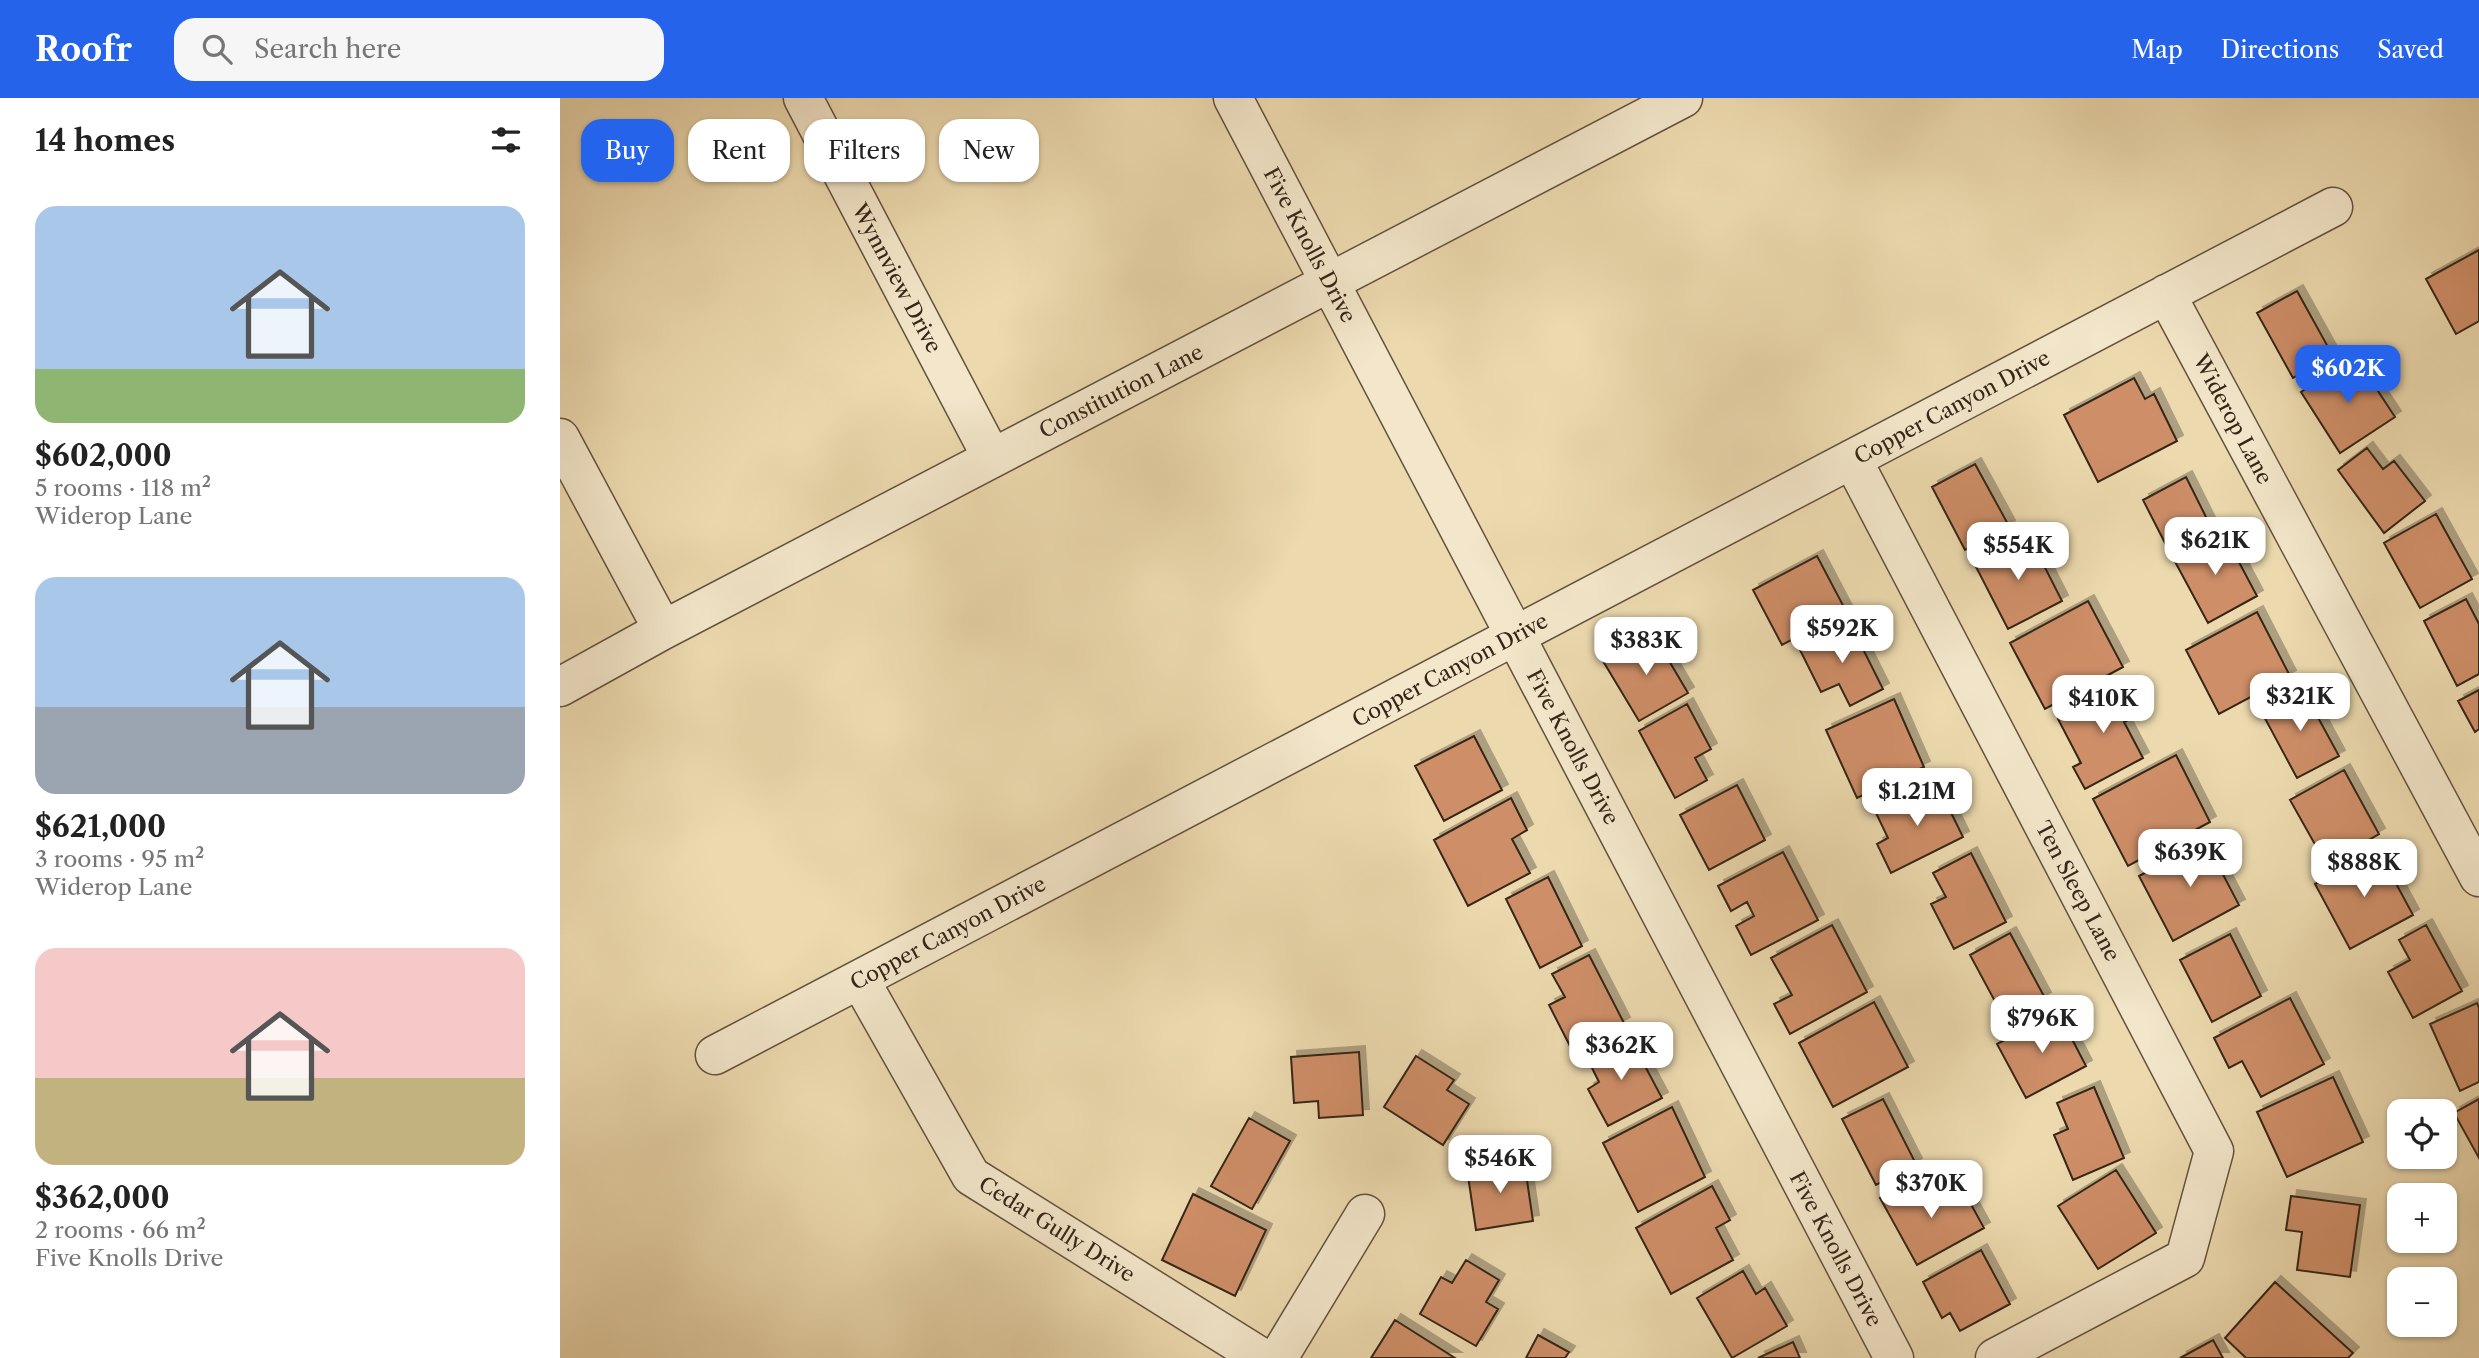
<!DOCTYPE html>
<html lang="en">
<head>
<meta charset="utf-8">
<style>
  body { margin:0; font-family:"Libre Caslon Text",serif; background:#f6f6f6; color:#222; height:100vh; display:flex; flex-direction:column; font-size:26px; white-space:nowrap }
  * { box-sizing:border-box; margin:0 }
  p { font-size:23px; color:#767676 }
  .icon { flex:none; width:38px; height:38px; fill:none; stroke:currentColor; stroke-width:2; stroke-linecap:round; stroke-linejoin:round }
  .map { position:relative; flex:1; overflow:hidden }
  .side { display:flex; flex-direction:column; background:#fff; width:560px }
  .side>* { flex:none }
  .hud { position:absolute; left:21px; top:21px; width:665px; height:63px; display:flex; gap:14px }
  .controls { position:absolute; left:1827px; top:1001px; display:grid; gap:14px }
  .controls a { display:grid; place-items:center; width:70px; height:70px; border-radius:14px; background:#fff; box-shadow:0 2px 5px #0004; font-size:35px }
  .price { position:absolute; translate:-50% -60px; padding:0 16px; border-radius:14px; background:#fff; color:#222; font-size:23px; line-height:46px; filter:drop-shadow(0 2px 4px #0008) }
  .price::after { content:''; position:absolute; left:50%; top:42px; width:21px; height:16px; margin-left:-10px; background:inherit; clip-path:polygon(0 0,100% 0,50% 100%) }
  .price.current { background:#2563eb; color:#fff }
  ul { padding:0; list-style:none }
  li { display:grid; align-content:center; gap:14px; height:371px; padding:0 35px }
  li span { display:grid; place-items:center; height:217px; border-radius:21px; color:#555 }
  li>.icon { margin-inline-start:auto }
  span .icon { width:126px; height:126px; fill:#fffc; stroke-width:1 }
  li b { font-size:30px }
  h2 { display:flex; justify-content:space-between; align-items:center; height:84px; padding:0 35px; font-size:30px }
  .tag { padding:0 24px; border-radius:21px; background:#fff; box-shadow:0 2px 5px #0004; font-size:24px; line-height:63px }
  .tag.current { background:#2563eb; color:#fff }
  header { display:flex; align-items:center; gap:42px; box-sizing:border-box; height:98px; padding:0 35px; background:#2563eb; color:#fff }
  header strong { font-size:33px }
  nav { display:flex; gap:38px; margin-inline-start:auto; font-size:24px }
  .search { width:490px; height:63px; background:#f6f6f6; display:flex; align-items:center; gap:18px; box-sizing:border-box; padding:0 24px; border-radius:21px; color:#767676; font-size:26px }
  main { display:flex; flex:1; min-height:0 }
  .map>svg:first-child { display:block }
</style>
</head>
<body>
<header>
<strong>Roofr</strong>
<div class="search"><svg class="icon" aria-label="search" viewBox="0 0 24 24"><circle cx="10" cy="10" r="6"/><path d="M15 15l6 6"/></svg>Search here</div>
<nav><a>Map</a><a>Directions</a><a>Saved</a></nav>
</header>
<main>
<section class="side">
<h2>14 homes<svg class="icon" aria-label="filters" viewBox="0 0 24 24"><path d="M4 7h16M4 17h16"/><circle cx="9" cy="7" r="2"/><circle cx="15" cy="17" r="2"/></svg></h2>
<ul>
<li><span style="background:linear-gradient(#a9c7e8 75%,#8fb573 0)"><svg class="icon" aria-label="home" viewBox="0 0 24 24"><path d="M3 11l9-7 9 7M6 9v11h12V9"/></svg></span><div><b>$602,000</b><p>5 rooms · 118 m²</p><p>Widerop Lane</p></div></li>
<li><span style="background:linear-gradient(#a9c7e8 60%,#9aa5b1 0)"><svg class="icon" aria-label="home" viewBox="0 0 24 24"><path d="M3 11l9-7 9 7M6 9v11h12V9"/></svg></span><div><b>$621,000</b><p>3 rooms · 95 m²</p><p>Widerop Lane</p></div></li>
<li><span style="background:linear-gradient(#f6c9c9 60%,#c2b280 0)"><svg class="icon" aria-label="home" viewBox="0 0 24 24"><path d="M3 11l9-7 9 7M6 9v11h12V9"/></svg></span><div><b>$362,000</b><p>2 rooms · 66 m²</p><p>Five Knolls Drive</p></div></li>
</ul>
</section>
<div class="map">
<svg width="1919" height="1260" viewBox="0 0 1919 1260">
  <defs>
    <filter id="shadow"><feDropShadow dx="6" dy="-6" stdDeviation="0" flood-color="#0004"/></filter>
  </defs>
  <rect width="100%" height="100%" fill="#ecd9ae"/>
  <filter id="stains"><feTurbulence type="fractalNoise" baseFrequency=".00286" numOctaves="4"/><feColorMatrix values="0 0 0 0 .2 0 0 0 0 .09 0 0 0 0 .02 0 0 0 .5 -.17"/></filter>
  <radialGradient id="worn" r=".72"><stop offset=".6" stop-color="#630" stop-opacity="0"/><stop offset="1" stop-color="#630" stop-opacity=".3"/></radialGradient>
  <path fill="#ce8e67" stroke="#352518" stroke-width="2" filter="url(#shadow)" d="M1919,152V223L1896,236L1866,181Z
    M1737,193L1773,258L1733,280L1697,215Z
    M1795,258L1835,319L1780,355L1741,294Z
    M1574,280L1585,301L1594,296L1617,343L1538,384L1504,317Z
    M1807,350L1823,371L1834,363L1865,403L1824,435L1778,372Z
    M1415,366L1449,428L1405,452L1372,389Z
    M1626,379L1649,425L1606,447L1583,402Z
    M1876,416L1912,481L1860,510L1824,445Z
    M1663,434L1697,498L1648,525L1613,460Z
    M1468,436L1502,503L1448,531L1414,465Z
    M1257,458L1286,513L1222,547L1193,492Z
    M1906,501L1919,526V576L1897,588L1864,523Z
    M1528,503L1563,569L1485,611L1450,545Z
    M1697,514L1730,578L1659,616L1626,552Z
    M1290,525L1323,591L1290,608L1279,586L1261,594L1239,550Z
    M1092,534L1128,595L1079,623L1043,563Z
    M1567,585L1582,615L1564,624L1583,660L1525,691L1513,669L1521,665L1498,621Z
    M1742,590L1779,658L1737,680L1701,613Z
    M1919,592V631L1915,634L1898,603Z
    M1334,601L1364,669L1297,700L1266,632Z
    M1127,606L1151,651L1135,660L1147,682L1115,700L1079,633Z
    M914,638L942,692L884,723L855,668Z
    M1616,657L1650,724L1568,768L1533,701Z
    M1784,672L1819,736L1766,766L1730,702Z
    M1376,684L1403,739L1331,775L1317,746L1328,740L1316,715Z
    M1177,687L1205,742L1149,772L1120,717Z
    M951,700L967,732L952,741L970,775L908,808L874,742Z
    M1654,738L1667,762L1658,767L1679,807L1613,843L1579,778Z
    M1818,752L1853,817L1790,851L1755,786Z
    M1223,754L1258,822L1191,857L1176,828L1194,818L1187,804L1171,813L1158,788Z
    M1411,755L1446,824L1394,851L1371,806L1386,799L1373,775Z
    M988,779L1022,848L980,870L946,801Z
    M1272,827L1307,894L1230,936L1214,906L1232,897L1211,860Z
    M1866,827L1902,893L1853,920L1828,874L1850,862L1839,842Z
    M1450,835L1485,900L1445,922L1410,857Z
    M1670,836L1701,898L1652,924L1620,862Z
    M1029,857L1064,925L1012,952L989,907L1005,899L992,876Z
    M1730,900L1764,966L1701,999L1682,963L1669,970L1654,940Z
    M1314,904L1348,969L1273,1009L1239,945Z
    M1917,905L1919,910V984L1900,993L1870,926Z
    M1498,914L1526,968L1466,1000L1437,946Z
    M1069,938L1102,1000L1048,1028L1028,991L1039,984L1027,960Z
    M799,954L803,1017L759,1020L758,1003L734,1005L731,959Z
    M856,958L894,982L887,992L909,1006L883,1047L824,1009Z
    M1773,979L1803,1044L1727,1079L1697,1014Z
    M1534,989L1564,1060L1513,1082L1494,1037L1508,1031L1497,1005Z
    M1323,1001L1356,1066L1316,1087L1282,1021Z
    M1919,1001V1060L1894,1015Z
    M1112,1009L1145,1079L1078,1114L1043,1045Z
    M689,1020L730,1043L692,1111L651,1088Z
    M964,1062L973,1123L916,1132L907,1071Z
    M1556,1072L1596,1135L1538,1171L1498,1108Z
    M1354,1081L1368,1106L1401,1088L1424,1130L1357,1167L1320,1100Z
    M1152,1088L1170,1122L1156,1130L1173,1162L1111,1196L1076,1130Z
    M633,1096L706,1132L675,1198L602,1162Z
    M1731,1098L1800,1107L1790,1179L1737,1172L1742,1134L1726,1132Z
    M1421,1152L1450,1206L1400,1233L1390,1215L1382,1220L1363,1184Z
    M906,1162L939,1182L926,1204L938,1211L916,1248L860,1216L881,1179L892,1185Z
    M1183,1173L1196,1196L1205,1190L1227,1228L1172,1260L1137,1200Z
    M1715,1184L1793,1255L1788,1260H1686L1665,1240Z
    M835,1222L895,1260H811Z
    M978,1237L1009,1254L1005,1260H966Z
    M1653,1242L1663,1260H1620Z
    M1233,1244L1240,1260H1198Z"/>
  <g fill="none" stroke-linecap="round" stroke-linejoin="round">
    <g stroke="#63523e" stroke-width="41">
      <path id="minor" d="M243,0L432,360
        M673,0L1334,1260
        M1606,196L1919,779
        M0,340L103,532
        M1292,361L1654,1053L1625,1160L1435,1260
        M0,589L103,532L1123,0
        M300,882L411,1078L702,1260
        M155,957L1773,109
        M718,1260L805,1116"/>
    </g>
    <use href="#minor" stroke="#f3e6ca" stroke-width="38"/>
  </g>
  <g text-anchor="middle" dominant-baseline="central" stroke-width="7" stroke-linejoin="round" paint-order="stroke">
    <g font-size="21" fill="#352518" stroke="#f3e6ca">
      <text transform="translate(750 147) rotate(62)">Five Knolls Drive</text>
      <text transform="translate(337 180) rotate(62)">Wynnview Drive</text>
      <text transform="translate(561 293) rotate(-27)">Constitution Lane</text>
      <text transform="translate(1392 309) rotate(-28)">Copper Canyon Drive</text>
      <text transform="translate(1673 321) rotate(62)">Widerop Lane</text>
      <text transform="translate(890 572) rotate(-28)">Copper Canyon Drive</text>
      <text transform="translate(1013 649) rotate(62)">Five Knolls Drive</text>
      <text transform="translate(1518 793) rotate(62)">Ten Sleep Lane</text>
      <text transform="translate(388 835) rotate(-28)">Copper Canyon Drive</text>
      <text transform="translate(497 1131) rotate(32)">Cedar Gully Drive</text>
      <text transform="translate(1276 1151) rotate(62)">Five Knolls Drive</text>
    </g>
  </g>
  <rect width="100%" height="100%" filter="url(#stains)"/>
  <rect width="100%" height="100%" fill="url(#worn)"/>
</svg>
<div class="controls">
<a><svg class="icon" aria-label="locate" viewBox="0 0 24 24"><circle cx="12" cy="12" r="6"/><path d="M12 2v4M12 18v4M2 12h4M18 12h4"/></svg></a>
<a>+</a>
<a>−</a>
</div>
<b class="price current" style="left:1788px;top:307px">$602K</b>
<b class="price" style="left:1655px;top:479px">$621K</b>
<b class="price" style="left:1458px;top:484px">$554K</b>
<b class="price" style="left:1282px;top:567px">$592K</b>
<b class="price" style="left:1086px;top:579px">$383K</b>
<b class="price" style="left:1740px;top:635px">$321K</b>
<b class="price" style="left:1543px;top:637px">$410K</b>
<b class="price" style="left:1357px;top:730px">$1.21M</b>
<b class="price" style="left:1630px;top:791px">$639K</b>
<b class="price" style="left:1804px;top:801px">$888K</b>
<b class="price" style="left:1482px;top:957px">$796K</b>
<b class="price" style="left:1061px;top:984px">$362K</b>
<b class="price" style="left:940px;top:1097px">$546K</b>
<b class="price" style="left:1371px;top:1122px">$370K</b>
<div class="hud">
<a class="tag current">Buy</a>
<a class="tag">Rent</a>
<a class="tag">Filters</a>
<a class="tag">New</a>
</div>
</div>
</main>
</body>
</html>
